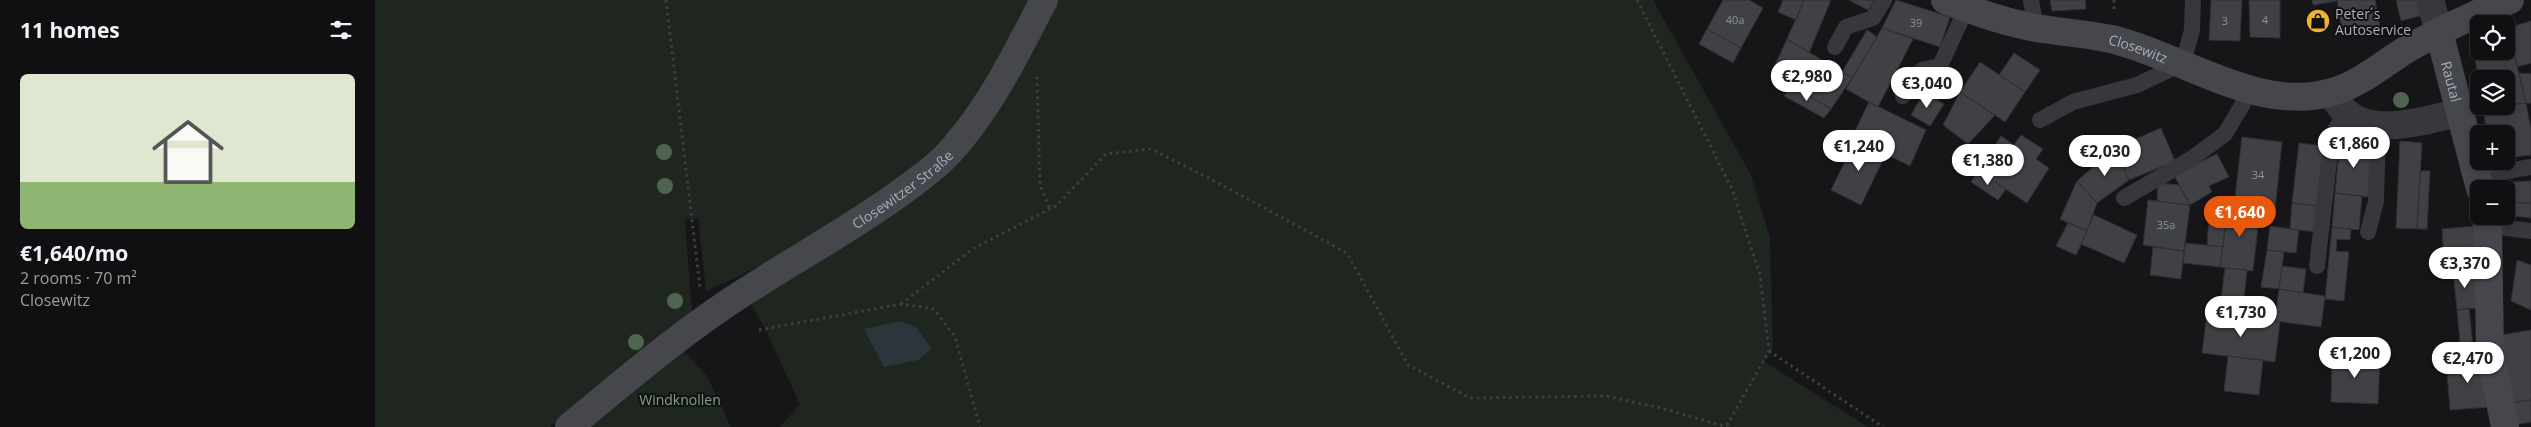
<!DOCTYPE html>
<html lang="en">
<head>
<meta charset="utf-8">
<style>
  body { margin:0; font-family:"Open Sans",sans-serif; background:#19191b; color:#f1f3f6; height:100vh; display:flex; flex-direction:column; font-size:19px; white-space:nowrap }
  * { box-sizing:border-box; margin:0 }
  p { font-size:16px; color:#9c9d9f }
  .icon { flex:none; width:28px; height:28px; fill:none; stroke:currentColor; stroke-width:2; stroke-linecap:round; stroke-linejoin:round }
  .map { position:relative; flex:1; overflow:hidden }
  .sheet { display:flex; flex-direction:column; background:#101012; width:375px }
  .sheet>* { flex:none }
  .buttons { position:absolute; left:2095px; top:15px; display:grid; gap:10px }
  .buttons a { display:grid; place-items:center; width:45px; height:45px; border-radius:8px; background:#101012; box-shadow:0 2px 8px #0003,0 0 0 1px #303032; font-size:25px }
  .price { position:absolute; translate:-50% -42px; padding:0 11px; border-radius:18px; background:#fff; color:#222; font-size:16px; line-height:32px; filter:drop-shadow(0 1px 2px #0008) }
  .price::after { content:''; position:absolute; left:50%; top:30px; width:15px; height:11px; margin-left:-8px; background:inherit; clip-path:polygon(0 0,100% 0,50% 100%) }
  .price.selected { background:#ea580c; color:#fff }
  ul { padding:0; list-style:none }
  li { display:grid; align-content:center; gap:10px; height:265px; padding:0 20px }
  li+li { border-top:1px solid #303032 }
  li span { display:grid; place-items:center; height:155px; border-radius:8px; color:#555 }
  li>.icon { margin-inline-start:auto }
  span .icon { width:90px; height:90px; fill:#fffc; stroke-width:1 }
  li b { font-size:21px }
  h2 { display:flex; justify-content:space-between; align-items:center; height:60px; padding:0 20px; font-size:21px }
  main { display:flex; flex:1; min-height:0 }
  .map>svg:first-child { display:block }
</style>
</head>
<body>
<main>
<section class="sheet">
<h2>11 homes<svg class="icon" aria-label="filters" viewBox="0 0 24 24"><path d="M4 7h16M4 17h16"/><circle cx="9" cy="7" r="2"/><circle cx="15" cy="17" r="2"/></svg></h2>
<ul>
<li><span style="background:linear-gradient(#dfe7d0 70%,#8fb573 0)"><svg class="icon" aria-label="home" viewBox="0 0 24 24"><path d="M3 11l9-7 9 7M6 9v11h12V9"/></svg></span><div><b>€1,640/mo</b><p>2 rooms · 70 m²</p><p>Closewitz</p></div></li>
</ul>
</section>
<div class="map">
<svg width="2156" height="427" viewBox="0 0 2156 427">
  <rect width="100%" height="100%" fill="#161618"/>
  <path fill="#1e261f" d="M0,0H655C626,58 596,114 550,161C538,173 520,182 506,192C451,230 393,264 331,291L323,218L310,220L317,314L266,351L175,427H0Z
    M682,0H1278L1376,175L1395,238L1398,348L1390,362L1493,427H405L425,404L390,329L376,304L564,183L589,154Z
    M307,349L332,376L356,427H214Z"/>
  <path fill="#2c353c" d="M526,321L541,327L557,349L543,360L509,367L489,329Z"/>
  <path fill="#404145" stroke="#303034" d="M1348,0H1374L1388,8L1366,48L1332,29Z
    M1408,0H1429L1421,20L1403,12Z
    M1429,0H1456L1434,53L1412,39Z
    M1474,0H1499L1493,10Z
    M1521,0L1575,17L1565,47L1507,28Z
    M1675,0H1710L1711,9L1677,11Z
    M1836,0H1867L1865,41L1834,40Z
    M1874,0H1905V38L1875,37Z
    M1937,0H1962V1L1938,5Z
    M1962,0H2000L2005,28L1967,34Z
    M2021,0H2045L2048,15L2026,21Z
    M2156,21V63L2142,67L2133,28Z
    M1507,28L1538,39L1503,107L1471,89Z
    M2131,28H2133L2151,103L2131,105V79H2104V83L2097,39L2104,37V51H2131Z
    M1332,29L1366,48L1358,63L1324,44Z
    M1492,30L1502,37L1477,78L1467,72Z
    M1412,39L1477,78L1456,109L1396,73Z
    M1639,53L1665,70L1650,92L1624,75Z
    M1605,62L1650,92L1630,122L1585,92Z
    M2144,73L2156,74V103H2151Z
    M1417,85L1456,109L1449,118L1409,96Z
    M1549,92L1569,104L1555,126L1536,115Z
    M1585,92L1620,115L1593,144L1568,125Z
    M1494,102L1551,130L1535,166L1477,137Z
    M2151,103L2156,129V155L2131,158V134H2112L2108,108Z
    M1786,128L1800,161L1754,180L1740,148Z
    M1646,135L1668,149L1661,159L1674,168L1652,203L1603,171L1626,136L1639,145Z
    M1867,137L1907,142L1900,210L1859,206Z
    M1481,139L1511,154L1486,205L1456,190Z
    M1965,141L1998,145L1993,197L1960,193Z
    M2025,141L2047,143L2042,229L2021,228Z
    M1924,143L1950,146L1943,206L1917,203Z
    M1740,148L1754,180L1722,203L1702,181Z
    M1842,154L1854,177L1834,186L1837,192L1815,205L1799,175Z
    M1603,171L1631,189L1623,200L1596,182Z
    M2045,171H2055L2052,229H2042Z
    M1702,181L1722,203L1712,231L1685,219Z
    M2156,181V203L2131,202V189H2124L2123,183Z
    M1783,183L1804,185L1815,205L1782,201Z
    M1960,193L1987,196L1984,230L1957,227Z
    M1773,200L1815,205L1809,251L1768,245Z
    M2131,202L2156,203V218L2131,215Z
    M1917,203L1943,206L1941,232L1915,229Z
    M1853,205L1885,209L1878,271L1845,267Z
    M1719,215L1762,235L1749,263L1706,244Z
    M1834,217L1851,219L1848,247L1832,245Z
    M1693,223L1712,231L1701,255L1681,246Z
    M1895,226L1924,230L1921,253L1892,250Z
    M2101,226L2105,267L2070,271L2067,229Z
    M1957,227L1976,229L1975,240L1962,239L1961,251L1974,252L1969,301L1950,299Z
    M1810,243L1848,247L1845,267L1808,263Z
    M1778,247L1809,251L1806,279L1775,275Z
    M1892,250L1909,252L1904,289L1886,287Z
    M2142,260L2156,265V310L2136,301Z
    M1907,266L1931,269L1928,293L1904,289Z
    M1850,268L1872,270L1869,298L1862,297L1860,317L1844,315Z
    M2099,268L2102,308L2082,310L2078,269Z
    M1904,289L1950,296L1946,327L1900,321Z
    M2094,308L2099,358L2071,360L2069,344L2085,342L2082,310Z
    M1832,313L1905,322L1900,362L1827,353Z
    M2156,330V400L2136,403L2126,335Z
    M1957,355L2005,357L2003,404L1956,402Z
    M1853,356L1888,360L1884,395L1849,391Z
    M2111,357L2115,407L2075,410L2071,360Z
    M2156,400V422L2140,425L2136,403Z"/>
  <g fill="none" stroke-linecap="round" stroke-linejoin="round">
    <path stroke="#3d3f44" stroke-width="3" stroke-dasharray="2.5 4" stroke-linecap="butt" d="M291,0L325,288
      M1262,0L1357,189L1385,275L1394,351L1351,427
      M1739,9V0
      M662,77L665,185L675,209
      M526,304L599,248L681,206L731,154L776,149L832,177L972,253L1033,365L1095,398L1231,396L1286,408L1352,427
      M384,330L526,304L559,309L580,337L605,427
      M1394,351L1508,427"/>
    <path stroke="#37383d" stroke-width="16" d="M1656,0L1661,28
      M1460,47L1471,27L1498,18L1509,0
      M1528,96L1547,70L1565,66L1591,9
      M1665,120L1698,102L1762,85L1808,63L1817,30L1818,0
      M2103,176L2156,167
      M1749,198L1816,159L1850,134L1876,90
      M2113,229L2125,227L2156,231
      M1993,232L2001,201L2003,124
      M1942,266L1957,135L1971,112"/>
    <path stroke="#37383d" stroke-width="28" d="M2055,0L2064,32
      M1956,93C1960,99 1964,106 1970,111C1996,138 2054,120 2085,112"/>
    <g stroke="#45474d" stroke-width="28">
      <path id="s1" d="M1570,0C1600,12 1629,22 1661,28C1686,32 1711,34 1736,39C1805,55 1884,114 1957,92C1987,84 2012,60 2039,45C2070,28 2102,13 2135,0"/>
      <path id="s2" d="M2064,32L2105,189"/>
      <path d="M2110,216L2113,229L2115,350L2130,427"/>
      <path id="s3" d="M194,427C251,380 308,331 371,291C419,260 470,232 518,198C540,182 563,167 581,145C618,102 643,50 669,0"/>
    </g>
  </g>
  <g fill="#506452">
    <circle cx="2026" cy="100" r="8"/>
    <circle cx="289" cy="152" r="8"/>
    <circle cx="290" cy="186" r="8"/>
    <circle cx="300" cy="301" r="8"/>
    <circle cx="261" cy="342" r="8"/>
  </g>
  <defs>
    <g id="shop-disc" transform="scale(1.25)"><circle r="9.5" fill="#f2b134" stroke="#111113"/><path d="M-5-2.5h2.3a2.7 3.5 0 0 1 5.4 0H5L5.5 6h-11ZM-1.5-2.5h3a1.5 2.3 0 0 0-3 0Z" fill="#111"/></g>
  </defs>
  <g fill-rule="evenodd">
    <use href="#shop-disc" x="1943" y="21"/>
  </g>
  <g text-anchor="middle" dominant-baseline="central" stroke-width="4" stroke-linejoin="round" paint-order="stroke">
    <g font-size="11" fill="#8e929b">
      <text x="1360" y="19">40a</text>
      <text x="1890" y="19">4</text>
      <text x="1850" y="20">3</text>
      <text x="1541" y="22">39</text>
      <text x="1883" y="174">34</text>
      <text x="1791" y="224">35a</text>
    </g>
    <g font-size="14" fill="#a8adb8" stroke="#111113" text-anchor="start">
      <text x="1960" y="13">Peter´s<tspan x="1960" dy="16">Autoservice</tspan></text>
    </g>
    <g font-size="14" fill="#a8adb8" stroke="#111113">
      <text stroke="none"><textPath href="#s1" startOffset="200">Closewitz</textPath></text>
      <text stroke="none"><textPath href="#s2" startOffset="51">Rautal</textPath></text>
      <text stroke="none"><textPath href="#s3" startOffset="410">Closewitzer Straße</textPath></text>
    </g>
    <g font-size="14" fill="#7fa381" stroke="#111113">
      <text x="305" y="399">Windknollen</text>
    </g>
  </g>
</svg>
<div class="buttons">
<a><svg class="icon" aria-label="locate" viewBox="0 0 24 24"><circle cx="12" cy="12" r="6"/><path d="M12 2v4M12 18v4M2 12h4M18 12h4"/></svg></a>
<a><svg class="icon" aria-label="layers" viewBox="0 0 24 24"><path d="M12 4l9 5-9 5-9-5zM3 14l9 5 9-5"/></svg></a>
<a>+</a>
<a>−</a>
</div>
<b class="price" style="left:1432px;top:102px">€2,980</b>
<b class="price" style="left:1552px;top:109px">€3,040</b>
<b class="price" style="left:1979px;top:169px">€1,860</b>
<b class="price" style="left:1484px;top:172px">€1,240</b>
<b class="price" style="left:1730px;top:177px">€2,030</b>
<b class="price" style="left:1613px;top:186px">€1,380</b>
<b class="price selected" style="left:1865px;top:238px">€1,640</b>
<b class="price" style="left:2090px;top:289px">€3,370</b>
<b class="price" style="left:1866px;top:338px">€1,730</b>
<b class="price" style="left:1980px;top:379px">€1,200</b>
<b class="price" style="left:2093px;top:384px">€2,470</b>
</div>
</main>
</body>
</html>
